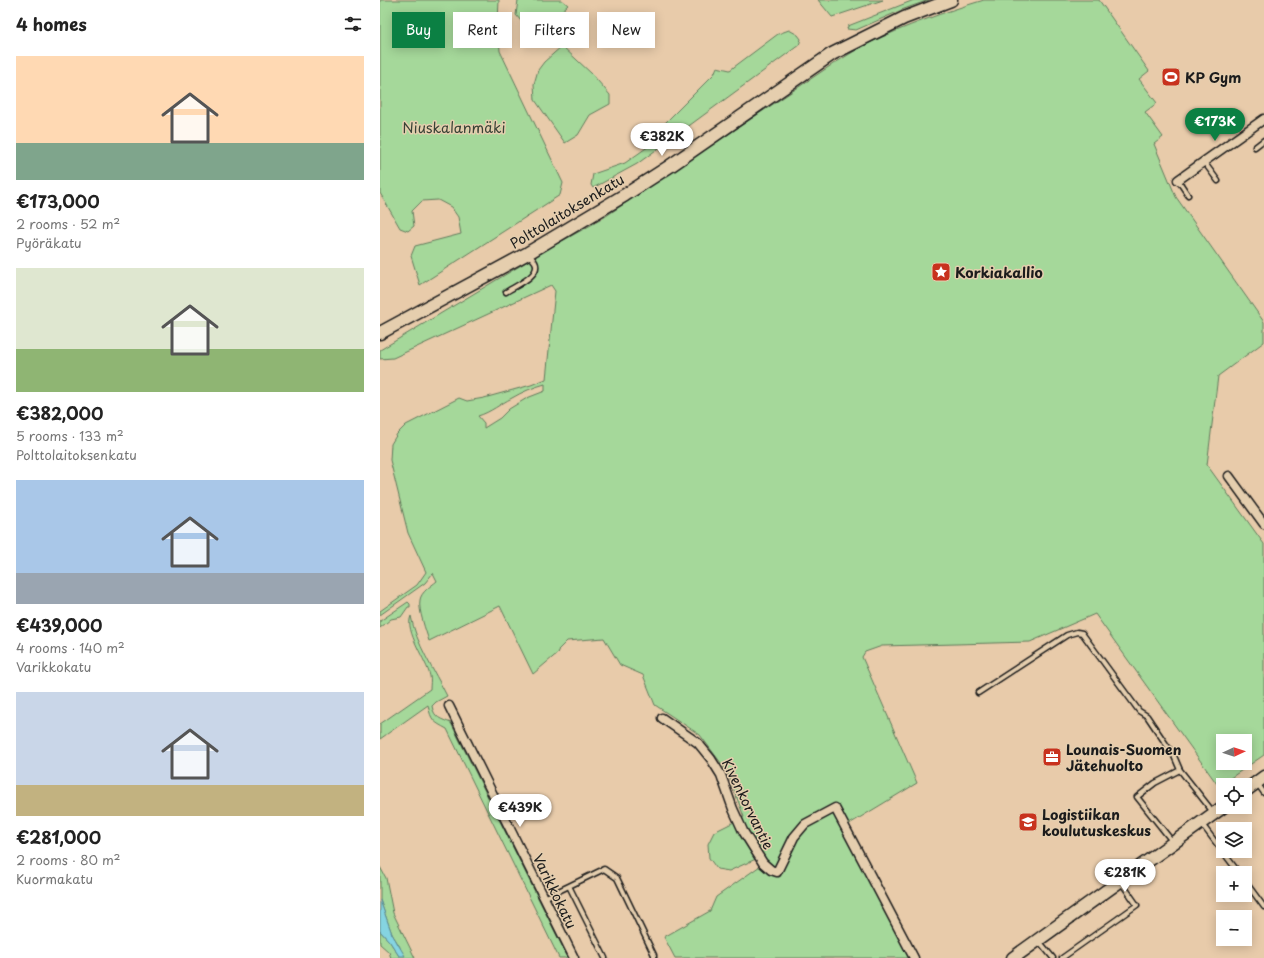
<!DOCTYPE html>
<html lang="en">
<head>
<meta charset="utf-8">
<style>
  body { margin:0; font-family:"Playpen Sans",sans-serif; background:#f6f6f6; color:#222; height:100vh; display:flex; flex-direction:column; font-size:15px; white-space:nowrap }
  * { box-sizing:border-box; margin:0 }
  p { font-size:13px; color:#767676 }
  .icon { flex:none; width:22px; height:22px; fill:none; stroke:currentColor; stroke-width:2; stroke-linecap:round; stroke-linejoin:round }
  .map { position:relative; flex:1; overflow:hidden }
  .side { display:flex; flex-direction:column; background:#fff; width:380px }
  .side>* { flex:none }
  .guide { position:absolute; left:12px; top:12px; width:380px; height:36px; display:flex; gap:8px }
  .needle { width:26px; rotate:87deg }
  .fabs { position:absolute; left:836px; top:734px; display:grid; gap:8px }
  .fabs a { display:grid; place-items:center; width:36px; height:36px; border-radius:0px; background:#fff; box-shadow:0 2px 10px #0003; font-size:20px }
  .price { position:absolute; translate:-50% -34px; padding:0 9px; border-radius:14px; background:#fff; color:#222; font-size:13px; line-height:26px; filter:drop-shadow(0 1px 2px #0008) }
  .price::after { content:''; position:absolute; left:50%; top:24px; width:12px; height:9px; margin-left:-6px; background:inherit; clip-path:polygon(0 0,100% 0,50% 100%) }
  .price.current { background:#0b8043; color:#fff }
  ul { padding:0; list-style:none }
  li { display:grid; align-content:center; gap:8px; height:212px; padding:0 16px }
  li span { display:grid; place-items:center; height:124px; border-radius:0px; color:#555 }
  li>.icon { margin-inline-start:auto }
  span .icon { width:72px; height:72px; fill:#fffc; stroke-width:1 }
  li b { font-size:17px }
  h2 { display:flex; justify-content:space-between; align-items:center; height:48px; padding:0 16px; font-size:17px }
  .tag { padding:0 14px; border-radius:0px; background:#fff; box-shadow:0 2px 10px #0003; font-size:14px; line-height:36px }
  .tag.current { background:#0b8043; color:#fff }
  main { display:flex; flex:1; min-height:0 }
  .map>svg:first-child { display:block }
</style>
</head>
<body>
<main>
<section class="side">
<h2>4 homes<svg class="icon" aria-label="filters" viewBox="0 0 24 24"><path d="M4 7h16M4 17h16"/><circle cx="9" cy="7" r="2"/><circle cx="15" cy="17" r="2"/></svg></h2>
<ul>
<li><span style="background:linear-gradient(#ffd9b3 70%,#7fa58c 0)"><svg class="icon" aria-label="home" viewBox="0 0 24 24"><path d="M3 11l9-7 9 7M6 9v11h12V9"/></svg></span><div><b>€173,000</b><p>2 rooms · 52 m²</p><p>Pyöräkatu</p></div></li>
<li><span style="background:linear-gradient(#dfe7d0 65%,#8fb573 0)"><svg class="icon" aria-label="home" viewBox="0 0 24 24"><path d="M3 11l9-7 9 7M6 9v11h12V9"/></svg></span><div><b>€382,000</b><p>5 rooms · 133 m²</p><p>Polttolaitoksenkatu</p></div></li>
<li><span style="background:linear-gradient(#a9c7e8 75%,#9aa5b1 0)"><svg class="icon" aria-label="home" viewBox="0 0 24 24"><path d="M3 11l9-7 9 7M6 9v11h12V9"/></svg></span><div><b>€439,000</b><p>4 rooms · 140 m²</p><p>Varikkokatu</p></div></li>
<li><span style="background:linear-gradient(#c9d6e8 75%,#c2b280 0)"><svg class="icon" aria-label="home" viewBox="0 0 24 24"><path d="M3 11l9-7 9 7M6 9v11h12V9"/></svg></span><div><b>€281,000</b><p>2 rooms · 80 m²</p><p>Kuormakatu</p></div></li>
</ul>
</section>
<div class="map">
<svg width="884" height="958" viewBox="0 0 884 958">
  <rect width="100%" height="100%" fill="#e8cbaa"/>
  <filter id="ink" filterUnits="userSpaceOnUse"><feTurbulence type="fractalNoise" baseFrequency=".025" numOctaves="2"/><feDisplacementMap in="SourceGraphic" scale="8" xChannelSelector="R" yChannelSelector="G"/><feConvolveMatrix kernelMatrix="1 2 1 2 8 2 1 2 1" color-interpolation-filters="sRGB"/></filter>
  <g filter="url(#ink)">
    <path fill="#a5d89a" stroke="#607a5b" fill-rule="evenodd" d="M0,0H119L118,22L120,51L183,183L180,195L40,285L31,256L35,246L81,234L78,217L71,207L58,200L42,201L32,211L34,226L28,231L20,228L0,193Z
      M138,0H182L188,5L164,27L152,34L136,15Z
      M438,0H503L452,17Z
      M534,0H549L524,9L476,30L467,29L468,26Z
      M604,0H719L769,71L759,79L777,103L765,112L783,137L774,144L796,197L884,322V342L838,376L827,465L884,544V755L849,779L837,784L715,614L650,642L502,646L485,652L482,657L537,783L466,826L536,958H295L284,937L330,911L336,897L380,866L376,859L349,871L337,869L329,858L328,844L334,832L364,817L347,771L320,735L275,705L263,675L240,665L224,638L187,641L178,650L179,652L153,674L120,606L49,641C46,631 38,610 40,600C41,592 51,586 57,581L53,573L45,583L0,615V611L37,585L46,572L28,533L10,460L11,444L17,434L26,425L79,398L87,401L104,398L151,385L166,379L175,291L171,285L13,358L0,359V350L173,246L220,220L453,64C464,58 475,50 487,44C525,26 564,12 604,0ZM165,384V391L147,398L129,409L120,418L104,428V423L98,416C111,412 120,404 132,398C142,392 154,387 165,384ZM843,741H865V763H843Z
      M409,30L418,35L421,39L419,45L257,164L213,188L211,185L213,174L245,163L269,146L278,130L334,74L337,67L350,70L398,34Z
      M182,46L212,74L230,95V104L210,115L198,135L185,143L155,100L154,84L158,70L164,62Z
      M28,602L30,604V607H28L21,617L11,619L0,628V621Z
      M31,616C36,644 54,670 67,696L56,702L52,706C54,718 61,719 71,723L188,958H179L67,729C54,722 51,721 48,705L0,739V724L50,689C50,685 51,680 50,676C47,661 24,631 31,616Z
      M0,867L6,878L13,913L35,958H11L9,952L0,944V931L10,942L19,956L20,947L12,934L0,900Z"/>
    <path fill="#85d4e1" stroke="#5b8a92" d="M0,900L12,934L25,956H19L10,942L0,931Z"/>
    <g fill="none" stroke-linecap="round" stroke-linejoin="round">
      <g stroke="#1c1c1c" stroke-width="7">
        <path id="lane" d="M875,147L884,140
          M824,162L838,181
          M798,180L808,195
          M126,292C135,286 162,275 155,262C154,260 151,257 149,255
          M598,693L687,635L697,632L702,633L759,711L767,716L794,756L800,770L775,783L757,797L792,841
          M800,770L833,812
          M877,783L884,793
          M821,823L859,873
          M865,881L884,907
          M189,886L224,869L237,878L274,955V958
          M164,898L189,886L225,958
          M659,941L673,958
          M682,958L757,905L741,882"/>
      </g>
      <g stroke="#1c1c1c" stroke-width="11">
        <path id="street" d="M798,180L884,119
          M849,476L884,524
          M69,706L194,958
          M282,718L318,743L331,759L341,775L353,809L363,831L383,863L391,870L397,872L414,837L425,824L455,808L534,958"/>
      </g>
      <g stroke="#1c1c1c" stroke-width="15">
        <path id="secondary" d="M0,333L148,253L245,195L290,166L452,54L524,18L571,0
          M865,791L884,777
          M633,958L843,807"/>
      </g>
      <use href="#lane" stroke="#e5ceae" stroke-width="4"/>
      <use href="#street" stroke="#e5ceae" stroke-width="8"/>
      <use href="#secondary" stroke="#e5ceae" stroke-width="12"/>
    </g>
  </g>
  <defs>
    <g id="stadium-square" transform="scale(1)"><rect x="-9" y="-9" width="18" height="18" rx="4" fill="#c8321e" stroke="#e5ceae"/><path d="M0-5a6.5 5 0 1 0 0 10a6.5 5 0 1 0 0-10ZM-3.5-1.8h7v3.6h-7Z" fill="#fff"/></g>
    <g id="sight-square" transform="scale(1)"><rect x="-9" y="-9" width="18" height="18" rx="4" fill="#c8321e" stroke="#e5ceae"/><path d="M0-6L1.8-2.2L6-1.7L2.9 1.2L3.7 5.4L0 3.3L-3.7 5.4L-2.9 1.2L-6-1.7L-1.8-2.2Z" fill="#fff"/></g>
    <g id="office-square" transform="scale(1)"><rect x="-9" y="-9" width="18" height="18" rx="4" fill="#c8321e" stroke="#e5ceae"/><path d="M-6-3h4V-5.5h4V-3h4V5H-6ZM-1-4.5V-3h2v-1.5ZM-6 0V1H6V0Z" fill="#fff"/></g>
    <g id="school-square" transform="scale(1)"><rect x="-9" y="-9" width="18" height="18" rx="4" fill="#c8321e" stroke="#e5ceae"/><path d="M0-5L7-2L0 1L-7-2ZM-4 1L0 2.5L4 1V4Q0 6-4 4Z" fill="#fff"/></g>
  </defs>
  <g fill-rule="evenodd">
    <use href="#stadium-square" x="791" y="77"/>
    <use href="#sight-square" x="561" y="272"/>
    <use href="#office-square" x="672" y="757"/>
    <use href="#school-square" x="648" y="822"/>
  </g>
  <g text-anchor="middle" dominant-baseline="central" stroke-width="3" stroke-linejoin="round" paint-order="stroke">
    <g font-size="14" font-weight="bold" fill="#1c1c1c" stroke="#e5ceae" text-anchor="start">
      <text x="805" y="77">KP Gym</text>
      <text x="575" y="272">Korkiakallio</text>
      <text x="686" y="749">Lounais-Suomen<tspan x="686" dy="16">Jätehuolto</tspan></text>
      <text x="662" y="814">Logistiikan<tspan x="662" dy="16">koulutuskeskus</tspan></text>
    </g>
    <g font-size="14" fill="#374235" stroke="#e5ceae">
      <text x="74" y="127">Niuskalanmäki</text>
    </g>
    <g font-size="14" fill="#1c1c1c" stroke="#e5ceae">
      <text transform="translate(187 211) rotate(-31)">Polttolaitoksenkatu</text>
      <text transform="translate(368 804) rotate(64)">Kivenkorvantie</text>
      <text transform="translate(175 891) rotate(64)">Varikkokatu</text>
    </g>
  </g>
</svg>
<div class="fabs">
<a><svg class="needle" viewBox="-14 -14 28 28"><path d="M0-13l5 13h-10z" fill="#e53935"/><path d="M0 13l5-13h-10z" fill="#767676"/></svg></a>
<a><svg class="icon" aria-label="locate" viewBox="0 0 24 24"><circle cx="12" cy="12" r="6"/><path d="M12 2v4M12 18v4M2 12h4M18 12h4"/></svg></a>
<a><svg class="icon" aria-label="layers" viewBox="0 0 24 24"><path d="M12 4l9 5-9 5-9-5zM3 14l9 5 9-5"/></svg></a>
<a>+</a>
<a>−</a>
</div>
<b class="price current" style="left:835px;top:142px">€173K</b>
<b class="price" style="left:282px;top:157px">€382K</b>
<b class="price" style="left:140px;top:828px">€439K</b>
<b class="price" style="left:745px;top:893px">€281K</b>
<div class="guide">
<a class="tag current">Buy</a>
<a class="tag">Rent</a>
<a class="tag">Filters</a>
<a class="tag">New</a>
</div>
</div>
</main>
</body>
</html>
